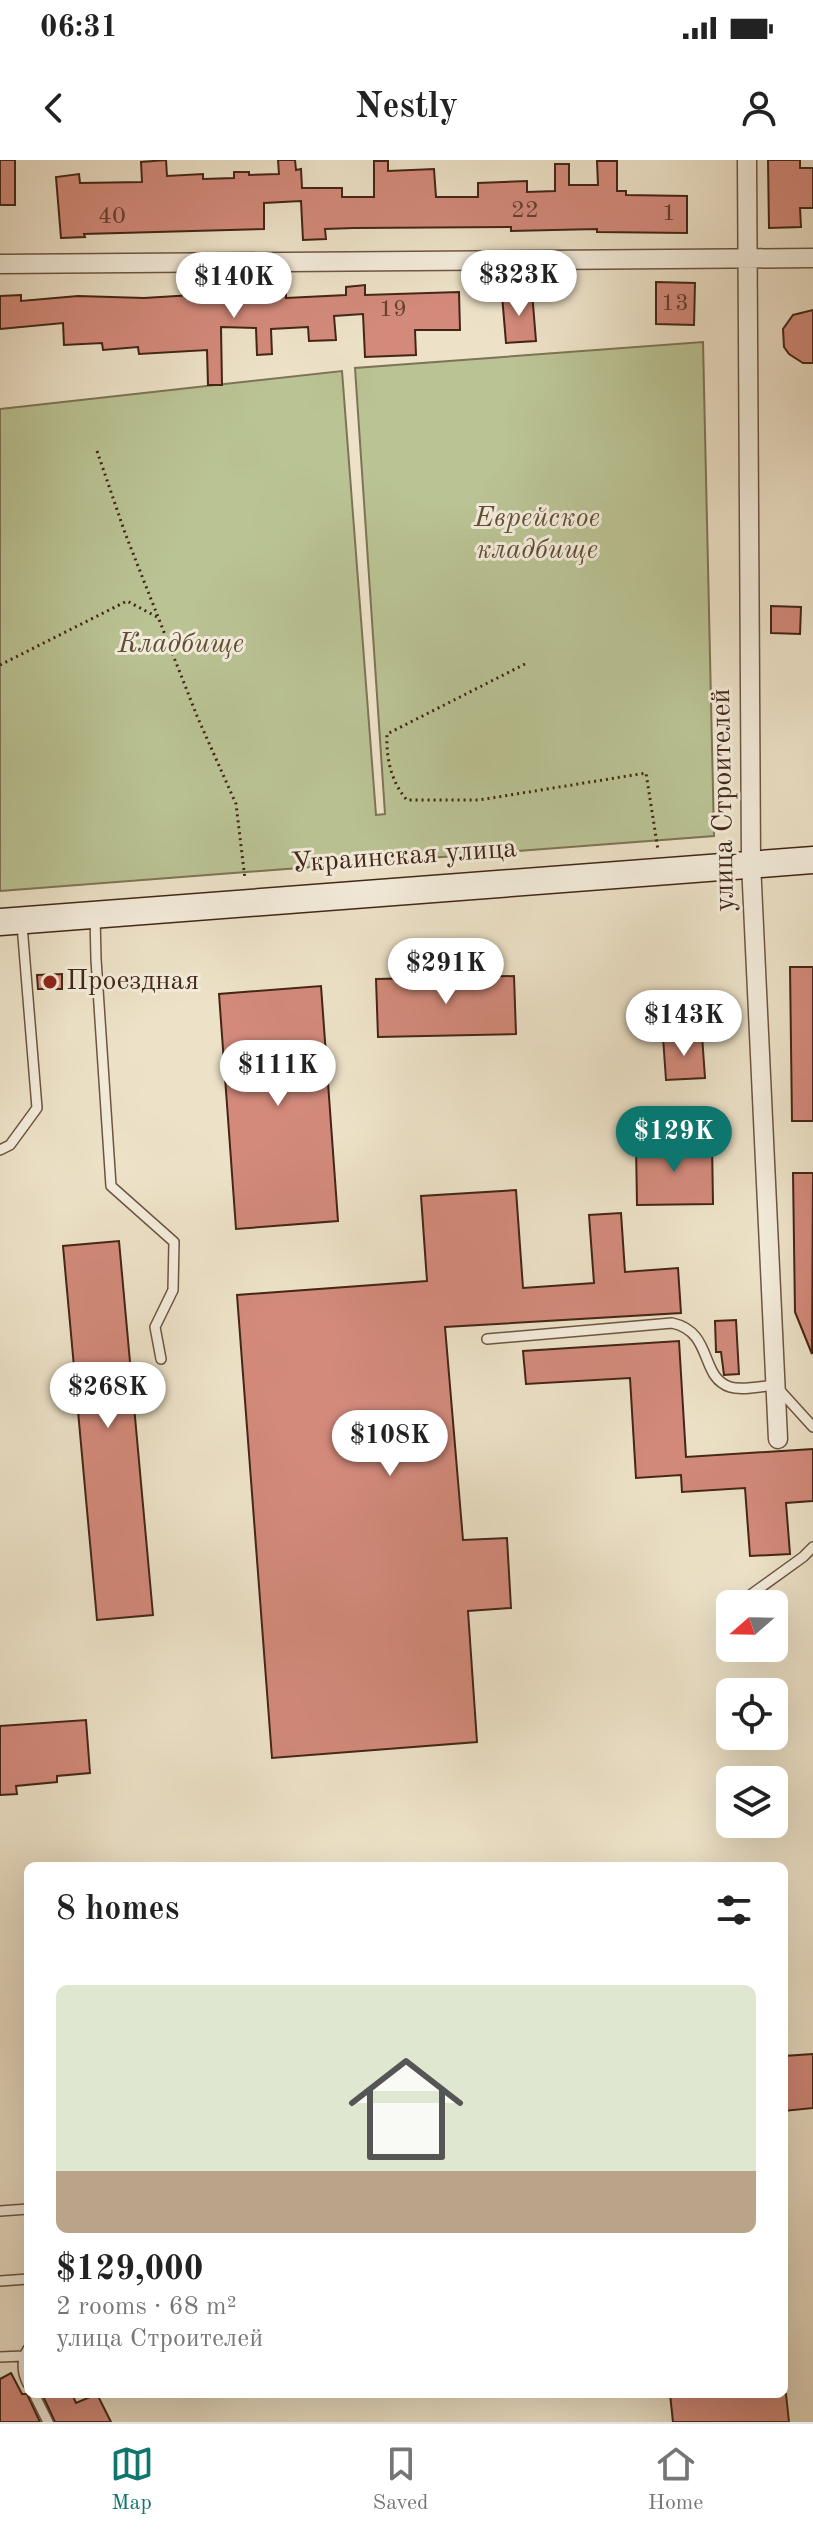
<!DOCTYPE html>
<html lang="en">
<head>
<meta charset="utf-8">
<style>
  body { margin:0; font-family:"Old Standard TT",serif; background:#f2f2f2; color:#222; height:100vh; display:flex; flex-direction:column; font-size:30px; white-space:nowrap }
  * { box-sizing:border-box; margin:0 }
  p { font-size:26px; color:#767676 }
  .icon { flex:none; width:44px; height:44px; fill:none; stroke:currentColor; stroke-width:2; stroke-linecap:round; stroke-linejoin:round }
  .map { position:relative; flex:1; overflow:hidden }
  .sheet { position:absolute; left:24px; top:1702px; width:764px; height:536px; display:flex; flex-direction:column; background:#fff; border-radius:12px; box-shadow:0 8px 32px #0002 }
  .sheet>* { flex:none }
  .needle { width:52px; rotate:250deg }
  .controls { position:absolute; left:716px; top:1430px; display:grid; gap:16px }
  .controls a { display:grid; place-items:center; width:72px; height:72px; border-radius:12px; background:#fff; box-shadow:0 8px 32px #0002; font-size:40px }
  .price { position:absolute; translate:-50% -68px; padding:0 18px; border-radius:28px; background:#fff; color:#222; font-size:26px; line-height:52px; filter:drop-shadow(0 2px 4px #0008) }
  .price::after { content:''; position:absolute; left:50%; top:48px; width:24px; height:18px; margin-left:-12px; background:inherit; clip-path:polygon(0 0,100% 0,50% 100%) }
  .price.on { background:#0f766e; color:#fff }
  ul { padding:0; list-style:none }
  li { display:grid; align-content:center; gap:16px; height:424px; padding:0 32px }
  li+li { border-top:2px solid #e0e0e0 }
  li span { display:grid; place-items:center; height:248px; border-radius:12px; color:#555 }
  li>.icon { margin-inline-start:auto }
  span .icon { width:144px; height:144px; fill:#fffc; stroke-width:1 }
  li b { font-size:34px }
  h2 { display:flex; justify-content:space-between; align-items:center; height:96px; padding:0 32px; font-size:34px }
  .status { display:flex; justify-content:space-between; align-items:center; height:56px; padding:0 40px; background:#fff; direction:ltr }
  .status svg { height:22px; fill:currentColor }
  header { display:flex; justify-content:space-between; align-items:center; height:104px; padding:0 32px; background:#fff; font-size:36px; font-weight:600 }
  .tabs { display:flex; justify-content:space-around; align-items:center; height:112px; border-top:2px solid #e0e0e0; background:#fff; font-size:22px; color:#767676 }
  .tabs a { display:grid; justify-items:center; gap:4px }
  .tabs .on { color:#0f766e }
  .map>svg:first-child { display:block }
</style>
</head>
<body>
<div class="status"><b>06:31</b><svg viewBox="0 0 49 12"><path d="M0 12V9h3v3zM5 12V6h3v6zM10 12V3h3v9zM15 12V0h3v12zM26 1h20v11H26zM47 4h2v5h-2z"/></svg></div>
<header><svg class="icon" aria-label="back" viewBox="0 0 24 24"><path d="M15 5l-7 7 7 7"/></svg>Nestly<svg class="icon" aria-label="person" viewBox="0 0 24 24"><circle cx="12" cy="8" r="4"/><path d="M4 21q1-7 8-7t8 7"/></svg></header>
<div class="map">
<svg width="813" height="2262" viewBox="0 0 813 2262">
  <rect width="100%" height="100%" fill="#ede2c8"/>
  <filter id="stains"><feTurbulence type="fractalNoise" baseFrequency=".0025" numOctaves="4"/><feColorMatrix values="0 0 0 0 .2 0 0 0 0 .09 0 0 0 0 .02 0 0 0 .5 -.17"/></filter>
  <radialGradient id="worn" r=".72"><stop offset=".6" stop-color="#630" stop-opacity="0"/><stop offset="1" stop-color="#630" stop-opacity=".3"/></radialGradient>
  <path fill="#bac394" stroke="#7e7455" stroke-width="2" d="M703,182L714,676L0,731V249L342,211L376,655L385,654L355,208Z"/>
  <path fill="#d38a7b" stroke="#432616" stroke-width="2" d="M0,0H15V45H0Z
    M166,0L167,16L203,14V19L234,18V12H249V15L279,14L278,0H295L296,10L301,9L302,28H342V37H374V1H388V11L434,9L436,37H478V23L527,21V32L555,31V4H569V25H598L597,1H617V31H626V35L687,36V73L597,72V69L511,71V67L354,68L325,69L326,79L303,80L301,41L264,43V69L84,74L85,77L61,78L56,17L79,14L80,23L142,22L141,2Z
    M768,0H800V8H813V48H800L801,67L769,68Z
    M656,122L695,123L694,165L656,164Z
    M365,125V135L459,132L460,170H415L416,195L365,197L363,154L334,156L336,180L309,181L308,167L271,169L272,194L257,195L256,168L221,167L222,225H208L207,190L139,194L138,187L103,190L102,183L64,185L63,163L0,169V136L21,135V141L78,136L144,138L209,134L255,136L286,133V138L346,135V127Z
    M532,132L536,181L506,183L502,135Z
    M813,150V203H803L789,194L784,187L783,169L793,155Z
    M771,446L801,447L800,474L771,473Z
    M790,807H813V961H792Z
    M62,814V829H38L37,815Z
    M514,816L516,874L378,877L376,819Z
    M321,826L338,1061L236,1069L219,834Z
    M702,875L705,918L666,920L663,877Z
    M712,983L713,1044L637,1045L636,984Z
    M793,1013H813L812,1194L795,1152Z
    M516,1030L523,1128L594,1123L589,1055L621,1053L625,1112L678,1108L681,1153L445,1167L463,1380L507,1378L511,1448L468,1451L477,1582L272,1598L237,1135L427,1121L421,1036Z
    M119,1081L153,1455L97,1460L63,1086Z
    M736,1160L739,1214L724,1215L721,1192H716L715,1161Z
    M679,1181L686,1297L813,1289V1341L786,1343L790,1394L750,1396L745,1328L682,1332L681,1315L636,1318L630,1218L526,1224L523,1191Z
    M86,1560L90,1613L57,1616V1622L16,1626L17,1634L0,1635V1566Z
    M813,1894V1948L784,1951V1896Z
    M11,2213L22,2234H27L40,2262H0V2219Z
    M42,2234H72L76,2243L97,2234L111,2262H55Z
    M670,2234H786L789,2262H673Z"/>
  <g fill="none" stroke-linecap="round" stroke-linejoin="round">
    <g stroke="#6e5542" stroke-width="12">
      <path id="lane" d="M95,756L96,799L111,1026L174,1082L173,1130L155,1167L161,1199
        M0,990L10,985L37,948L22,765
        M487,1179L672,1163C714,1172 699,1217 730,1227C742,1231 762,1226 775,1225L813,1267
        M742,1441L803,1397L813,1387
        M0,2051L28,2049
        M0,2121L28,2119
        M28,2189C21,2199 22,2213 28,2224
        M0,2197L23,2196
        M34,2234L48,2262"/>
    </g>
    <g stroke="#6e5542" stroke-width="21">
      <path id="street" d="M747,0L751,703L778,1279
        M0,104L813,98"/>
    </g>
    <g stroke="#432616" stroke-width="29">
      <path id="secondary" d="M0,762L813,700"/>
    </g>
    <path stroke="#432616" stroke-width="3" stroke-dasharray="2 4" stroke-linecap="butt" d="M97,291L125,373L197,556L236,644L245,719
      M525,504L387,574C386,598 391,622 407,640H479L646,613L658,690
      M0,505L127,441L159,458"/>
    <use href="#lane" stroke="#f3ecdb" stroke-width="9"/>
    <use href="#street" stroke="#f3ecdb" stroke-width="18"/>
    <use href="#secondary" stroke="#f3ecdb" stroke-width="26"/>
  </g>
  <circle fill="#8f2418" stroke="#f3ecdb" stroke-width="3" cx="50" cy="822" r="8"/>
  <g text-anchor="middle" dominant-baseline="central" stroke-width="6" stroke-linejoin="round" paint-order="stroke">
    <g font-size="24" fill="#673f2f">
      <text x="525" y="51">22</text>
      <text x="669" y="54">1</text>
      <text x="112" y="57">40</text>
      <text x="675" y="144">13</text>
      <text x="393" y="150">19</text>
    </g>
    <g font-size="28" font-style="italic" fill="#614d36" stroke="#f3ecdb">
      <text x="537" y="359">Еврейское<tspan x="537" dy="32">кладбище</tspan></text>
      <text x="181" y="485">Кладбище</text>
    </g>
    <g font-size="28" fill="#432616" stroke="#f3ecdb">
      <text transform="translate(724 640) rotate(-91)">улица Строителей</text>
      <text transform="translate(404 697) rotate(-4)">Украинская улица</text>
    </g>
    <g font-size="28" fill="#432616" stroke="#f3ecdb" text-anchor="start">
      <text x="66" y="822">Проездная</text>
    </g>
  </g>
  <rect width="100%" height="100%" filter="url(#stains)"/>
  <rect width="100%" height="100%" fill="url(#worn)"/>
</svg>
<div class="controls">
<a><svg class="needle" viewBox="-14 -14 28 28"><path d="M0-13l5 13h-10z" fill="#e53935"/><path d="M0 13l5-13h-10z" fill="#767676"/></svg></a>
<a><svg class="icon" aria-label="locate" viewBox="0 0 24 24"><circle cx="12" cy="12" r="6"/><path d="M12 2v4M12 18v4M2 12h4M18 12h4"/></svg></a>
<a><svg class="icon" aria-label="layers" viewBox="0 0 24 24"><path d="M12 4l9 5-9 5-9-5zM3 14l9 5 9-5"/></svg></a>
</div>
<b class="price" style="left:519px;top:158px">$323K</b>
<b class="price" style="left:234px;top:160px">$140K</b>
<b class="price" style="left:446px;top:846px">$291K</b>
<b class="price" style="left:684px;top:898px">$143K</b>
<b class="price" style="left:278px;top:948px">$111K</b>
<b class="price on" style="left:674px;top:1014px">$129K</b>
<b class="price" style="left:108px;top:1270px">$268K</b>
<b class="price" style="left:390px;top:1318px">$108K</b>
<section class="sheet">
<h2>8 homes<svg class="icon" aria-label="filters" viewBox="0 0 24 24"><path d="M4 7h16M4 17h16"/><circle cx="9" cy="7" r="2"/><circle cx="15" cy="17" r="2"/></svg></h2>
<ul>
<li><span style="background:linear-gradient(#dfe7d0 75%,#b9a48a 0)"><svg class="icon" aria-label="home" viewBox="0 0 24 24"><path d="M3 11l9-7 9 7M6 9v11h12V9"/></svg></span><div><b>$129,000</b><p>2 rooms · 68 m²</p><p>улица Строителей</p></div></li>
</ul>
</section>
</div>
<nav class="tabs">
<a class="on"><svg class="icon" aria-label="map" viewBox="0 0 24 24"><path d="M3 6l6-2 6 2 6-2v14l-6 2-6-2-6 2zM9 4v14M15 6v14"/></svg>Map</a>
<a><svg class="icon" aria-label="saved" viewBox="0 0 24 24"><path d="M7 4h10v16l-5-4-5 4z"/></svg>Saved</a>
<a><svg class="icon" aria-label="home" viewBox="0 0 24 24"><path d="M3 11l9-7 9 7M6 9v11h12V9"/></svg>Home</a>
</nav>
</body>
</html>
